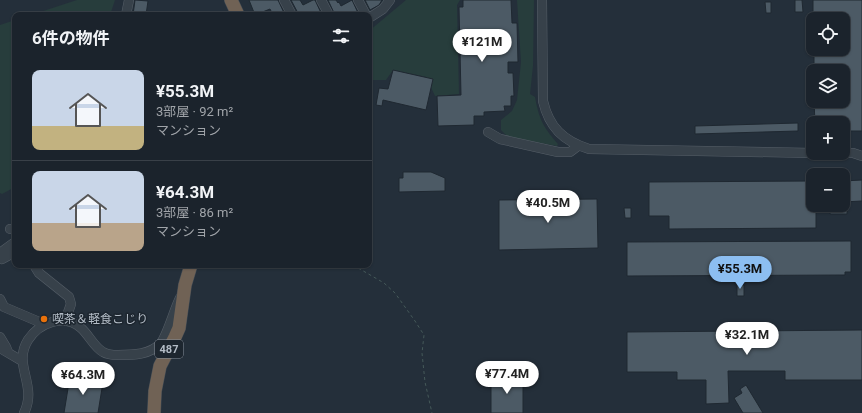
<!DOCTYPE html>
<html lang="ja">
<head>
<meta charset="utf-8">
<style>
  body { margin:0; font-family:Roboto,"Noto Sans JP",sans-serif; background:#242b34; color:#f1f3f6; height:100vh; display:flex; flex-direction:column; font-size:15px; white-space:nowrap }
  * { box-sizing:border-box; margin:0 }
  p { font-size:13px; color:#a0a4a9 }
  .icon { flex:none; width:22px; height:22px; fill:none; stroke:currentColor; stroke-width:2; stroke-linecap:round; stroke-linejoin:round }
  .map { position:relative; flex:1; overflow:hidden }
  .panel { position:absolute; left:12px; top:12px; width:360px; height:256px; display:flex; flex-direction:column; background:#1b232c; border-radius:8px; box-shadow:0 1px 3px #0004,0 0 0 1px #394048 }
  .panel>* { flex:none }
  .tools { position:absolute; left:806px; top:12px; display:grid; gap:8px }
  .tools a { display:grid; place-items:center; width:44px; height:44px; border-radius:8px; background:#1b232c; box-shadow:0 1px 3px #0004,0 0 0 1px #394048; font-size:20px }
  .price { position:absolute; translate:-50% -34px; padding:0 9px; border-radius:14px; background:#fff; color:#222; font-size:13px; line-height:26px; filter:drop-shadow(0 1px 2px #0008) }
  .price::after { content:''; position:absolute; left:50%; top:24px; width:12px; height:9px; margin-left:-6px; background:inherit; clip-path:polygon(0 0,100% 0,50% 100%) }
  .price.current { background:#8cbef1; color:#111 }
  ul { padding:0; list-style:none }
  li { display:flex; align-items:center; gap:12px; height:100px; padding:0 20px }
  li+li { border-top:1px solid #394048 }
  li span { display:grid; place-items:center; flex:none; width:112px; height:80px; border-radius:8px; color:#555 }
  li>.icon { margin-inline-start:auto }
  span .icon { width:48px; height:48px; fill:#fffc; stroke-width:1 }
  li b { font-size:17px }
  h2 { display:flex; justify-content:space-between; align-items:center; height:48px; padding:0 20px; font-size:17px }
  .map>svg:first-child { display:block }
</style>
</head>
<body>
<div class="map">
<svg width="862" height="413" viewBox="0 0 862 413">
  <rect width="100%" height="100%" fill="#242f3a"/>
  <path fill="#273d3c" d="M77,0H115L110,15H31Z
    M406,0H460L457,5L459,94L435,96L426,77L393,70L386,80H369V31Z
    M517,0H534L533,66L530,94L535,97C539,119 543,127 558,144L557,146L508,137L501,130V120L512,111L517,100L521,62Z
    M15,20V187L2,194L0,193V25Z"/>
  <path fill="#4c5a65" stroke="#1f2831" d="M135,0L148,1L146,15H133Z
    M249,0H278L285,15H273L270,9L255,15Z
    M291,0H300L303,5L313,0H315L322,15H299Z
    M328,0H336L338,3L339,2L341,6L352,0L359,15H335Z
    M365,0H382L379,5L370,10Z
    M463,0H511L512,23H517L518,62H508V73H513L514,96H511V106H504L505,111L484,112V116H474V125L438,126L437,96L461,95L459,7H463Z
    M795,0H802L803,12H795Z
    M813,0H862V131H843V123H815L814,101H843V71H814V49H843V19H813Z
    M765,2H771V13H766Z
    M393,70L433,79L426,110L383,100L382,106L376,105L379,88L388,89Z
    M798,123V131L695,134V126Z
    M403,172H431L445,178V191L399,192V178H403Z
    M862,180V201L843,202V181Z
    M813,181V205H816V228L669,229V216H649V182Z
    M597,199L598,248L499,250V200Z
    M831,205H847V214H830Z
    M624,208H631V218H625Z
    M851,241V272H845V275L627,276V242Z
    M737,285H744V296H737Z
    M862,330V380H785V371H728L729,403L706,404V380H677V372H627V332Z
    M70,376L103,382L98,413H64Z
    M523,376V413H491V377Z
    M746,385L763,413H743L734,398L742,393L740,389Z"/>
  <g fill="none" stroke-linecap="round" stroke-linejoin="round">
    <g stroke="#565f68" stroke-width="10">
      <path id="minor" d="M284,0L292,15
        M321,0L329,15
        M358,0L366,15
        M542,0L543,101C549,127 563,141 589,149L813,153
        M126,15L129,0
        M369,18L383,9L390,0
        M488,132L500,139L558,152H570L578,146
        M835,153H853L862,156
        M10,229H15
        M0,253L15,242
        M0,256L2,259L15,252
        M34,265L39,273L69,297L71,304L65,321
        M0,299L4,307L44,324
        M0,337L6,347L8,352
        M0,348L22,361
        M24,413C38,385 12,365 28,340C39,323 64,313 81,328C89,335 94,347 103,352C108,355 114,355 118,355C133,355 150,355 161,343C168,333 174,310 180,298"/>
    </g>
    <g stroke="#434c55" stroke-width="14">
      <path id="highway" d="M231,0L238,15
        M154,413L155,391L160,366L175,337L179,328L185,285L191,265"/>
    </g>
    <path stroke="#455959" stroke-width="1" stroke-dasharray="3 3" stroke-linecap="butt" d="M353,265L384,283L395,293L415,321L424,335L422,353L425,382L432,413"/>
    <use href="#minor" stroke="#37414a" stroke-width="9"/>
    <use href="#highway" stroke="#706255" stroke-width="13"/>
  </g>
  <circle fill="#e8710a" stroke="#1d262f" stroke-width="1.5" cx="44" cy="319" r="4"/>
  <g text-anchor="middle" dominant-baseline="central" stroke-width="3" stroke-linejoin="round" paint-order="stroke">
    <rect fill="#1d262f" stroke="#868f99" stroke-width="1" x="155" y="340" width="28" height="18" rx="3"/>
    <g font-size="11" font-weight="bold" fill="#b3bcc6">
      <text x="169" y="349">487</text>
    </g>
    <g font-size="12" fill="#b3bcc6" stroke="#1d262f" text-anchor="start">
      <text x="52" y="319">喫茶＆軽食こじり</text>
    </g>
  </g>
</svg>
<div class="tools">
<a><svg class="icon" aria-label="locate" viewBox="0 0 24 24"><circle cx="12" cy="12" r="6"/><path d="M12 2v4M12 18v4M2 12h4M18 12h4"/></svg></a>
<a><svg class="icon" aria-label="layers" viewBox="0 0 24 24"><path d="M12 4l9 5-9 5-9-5zM3 14l9 5 9-5"/></svg></a>
<a>+</a>
<a>−</a>
</div>
<b class="price" style="left:482px;top:63px">¥121M</b>
<b class="price" style="left:548px;top:224px">¥40.5M</b>
<b class="price current" style="left:740px;top:290px">¥55.3M</b>
<b class="price" style="left:747px;top:356px">¥32.1M</b>
<b class="price" style="left:507px;top:395px">¥77.4M</b>
<b class="price" style="left:83px;top:396px">¥64.3M</b>
<section class="panel">
<h2>6件の物件<svg class="icon" aria-label="filters" viewBox="0 0 24 24"><path d="M4 7h16M4 17h16"/><circle cx="9" cy="7" r="2"/><circle cx="15" cy="17" r="2"/></svg></h2>
<ul>
<li><span style="background:linear-gradient(#c9d6e8 70%,#c2b280 0)"><svg class="icon" aria-label="home" viewBox="0 0 24 24"><path d="M3 11l9-7 9 7M6 9v11h12V9"/></svg></span><div><b>¥55.3M</b><p>3部屋 · 92 m²</p><p>マンション</p></div></li>
<li><span style="background:linear-gradient(#c9d6e8 65%,#b9a48a 0)"><svg class="icon" aria-label="home" viewBox="0 0 24 24"><path d="M3 11l9-7 9 7M6 9v11h12V9"/></svg></span><div><b>¥64.3M</b><p>3部屋 · 86 m²</p><p>マンション</p></div></li>
</ul>
</section>
</div>
</body>
</html>
